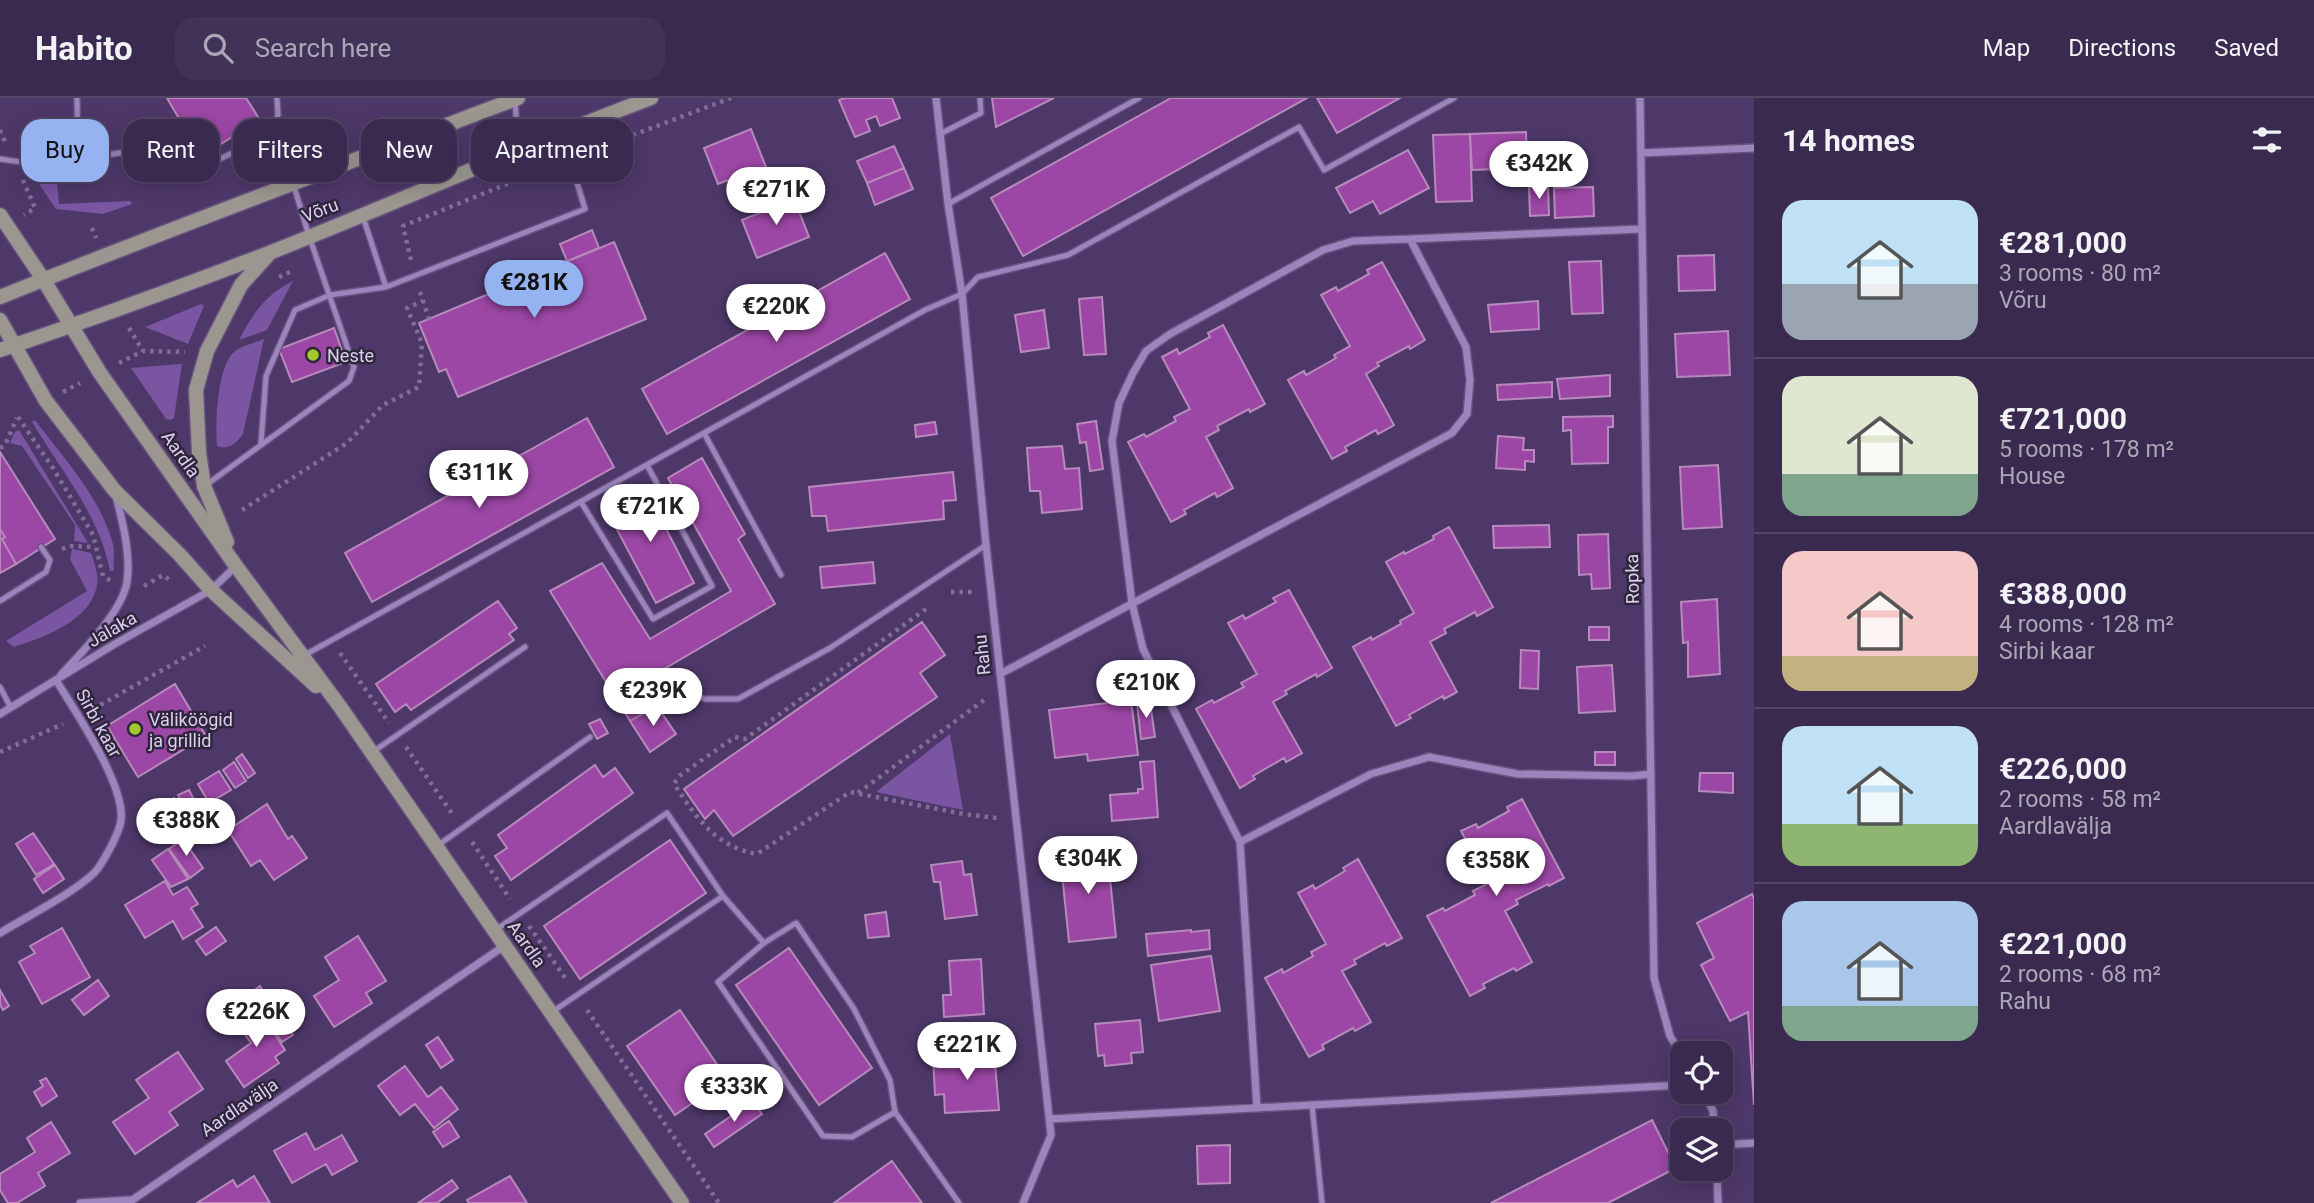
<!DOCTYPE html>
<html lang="en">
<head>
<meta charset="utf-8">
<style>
  body { margin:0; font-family:Roboto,sans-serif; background:#413257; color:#f1f3f6; height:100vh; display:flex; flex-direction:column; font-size:26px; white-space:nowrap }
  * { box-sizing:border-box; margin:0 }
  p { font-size:23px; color:#aba7b7 }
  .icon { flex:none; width:38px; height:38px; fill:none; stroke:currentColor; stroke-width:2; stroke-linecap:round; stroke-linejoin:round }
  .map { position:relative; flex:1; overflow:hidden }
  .details { display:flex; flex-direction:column; background:#3a2a50; width:560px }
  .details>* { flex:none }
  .banner { position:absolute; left:21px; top:21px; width:665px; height:63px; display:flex; gap:14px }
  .controls { position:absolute; left:1670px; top:943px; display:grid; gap:14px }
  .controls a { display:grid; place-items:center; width:63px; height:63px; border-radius:14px; background:#3a2a50; box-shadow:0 4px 18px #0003,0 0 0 2px #544667; font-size:35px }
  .price { position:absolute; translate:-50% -60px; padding:0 16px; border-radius:24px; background:#fff; color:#222; font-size:23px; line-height:46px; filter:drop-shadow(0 2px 4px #0008) }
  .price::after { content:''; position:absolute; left:50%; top:42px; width:21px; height:16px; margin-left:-10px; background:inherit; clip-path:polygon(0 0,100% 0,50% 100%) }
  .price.current { background:#95b2f1; color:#111 }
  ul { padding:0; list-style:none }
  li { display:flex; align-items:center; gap:21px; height:175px; padding:0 28px }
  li+li { border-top:2px solid #544667 }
  li span { display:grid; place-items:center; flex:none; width:196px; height:140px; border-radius:21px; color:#555 }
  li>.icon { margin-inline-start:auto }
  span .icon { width:84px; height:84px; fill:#fffc; stroke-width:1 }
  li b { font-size:30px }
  h2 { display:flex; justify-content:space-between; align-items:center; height:84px; padding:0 28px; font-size:30px }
  .pill { padding:0 24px; border-radius:21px; background:#3a2a50; box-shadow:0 4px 18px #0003,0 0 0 2px #544667; font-size:24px; line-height:63px }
  .pill.current { background:#95b2f1; color:#111 }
  header { display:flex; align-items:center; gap:42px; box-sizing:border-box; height:98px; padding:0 35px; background:#3a2a50; border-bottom:2px solid #544667 }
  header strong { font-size:33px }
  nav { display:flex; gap:38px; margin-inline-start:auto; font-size:24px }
  .search { width:490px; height:63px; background:#413257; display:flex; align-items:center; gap:18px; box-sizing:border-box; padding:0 24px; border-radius:21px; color:#aba7b7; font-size:26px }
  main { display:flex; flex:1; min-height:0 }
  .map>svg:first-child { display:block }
</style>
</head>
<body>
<header>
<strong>Habito</strong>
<div class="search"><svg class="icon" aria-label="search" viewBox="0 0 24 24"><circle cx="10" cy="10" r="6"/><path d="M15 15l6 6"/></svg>Search here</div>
<nav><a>Map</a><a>Directions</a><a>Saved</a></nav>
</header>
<main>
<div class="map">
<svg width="1754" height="1105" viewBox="0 0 1754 1105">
  <rect width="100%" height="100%" fill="#4e386a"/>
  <path fill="#7955a2" d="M57,83L59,106L130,103L132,106L103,116L56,111L39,86Z
    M293,183L267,232L239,242C254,214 265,197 293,183Z
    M201,206L204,208L188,246L145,229Z
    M264,241L243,336C235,346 230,352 217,348C215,327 217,271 233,255C240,248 255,245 264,241Z
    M182,266L174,320L171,322L166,321L131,270Z
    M35,322C64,361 100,398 113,446C115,454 113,465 114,473H110C100,418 60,371 32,324Z
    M19,332L88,445L74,443L75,427L22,348L10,345L15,334Z
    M72,451L91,455C94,464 99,477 97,487C91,523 44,539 14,549L6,543L87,493L70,461Z
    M950,636L963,712L876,694Z"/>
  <path fill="#9c47a5" stroke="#b78abb" stroke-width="2" d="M167,0H246L260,22L201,58Z
    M845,0H892L900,20L880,28L876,18L866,22L870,33L855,39L839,2Z
    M992,0H1054L996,29Z
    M1171,0H1307L1023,158L991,100Z
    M1317,0H1400L1337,35Z
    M751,31L769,77L750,84L747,75L718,86L704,50Z
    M1526,34L1527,70L1472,72L1470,36Z
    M1470,36L1472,103L1436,104L1433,37Z
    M894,48L904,70L867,85L857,63Z
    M1408,52L1429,90L1380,116L1373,103L1350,115L1336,90Z
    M904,70L913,91L875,107L867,85Z
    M1529,89H1548L1549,117L1530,118Z
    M1593,89L1594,118L1555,120L1554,90Z
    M791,93L809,139L757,160L742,122L782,106L779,97Z
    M592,132L599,150L567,163L560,146Z
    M614,144L646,221L458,299L446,271L439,274L419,225Z
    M885,155L910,201L667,336L642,291Z
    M1714,157L1715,192L1679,193L1678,158Z
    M1601,163L1603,215L1572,216L1569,164Z
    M1382,164L1425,242L1410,251L1409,248L1377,265L1379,268L1366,276L1394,327L1378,336L1376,332L1345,349L1347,353L1332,361L1288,282L1304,273L1306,277L1336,260L1334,257L1350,248L1321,197L1336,189L1338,193L1369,176L1367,172Z
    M1102,199L1106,256L1084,257L1079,201Z
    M1538,203L1539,231L1491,234L1488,207Z
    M1044,212L1049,250L1021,254L1015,217Z
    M1223,227L1265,306L1250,314L1249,311L1217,328L1219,332L1206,339L1233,390L1217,399L1215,395L1184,412L1186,416L1171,424L1128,344L1144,336L1146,339L1176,323L1174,319L1190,311L1162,259L1177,251L1179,256L1210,239L1208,235Z
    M334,230L346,264L292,284L279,251Z
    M1728,233L1730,277L1677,279L1675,236Z
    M1610,277V298L1560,301L1557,281Z
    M1552,284V299L1498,302L1497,287Z
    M1613,318V329H1608V365L1572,366L1571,332L1563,333V319Z
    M587,320L614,369L372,504L345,455Z
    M1096,323L1103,371L1090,373L1086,344L1080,345L1077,326Z
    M935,324L937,336L916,339L915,327Z
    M1498,338L1524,340L1523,352H1534V364L1525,363V372L1496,370Z
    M1062,348L1065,371L1079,370L1082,411L1042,415L1040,393H1030L1027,350Z
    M0,354L55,441L16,466L2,441L5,439L0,431Z
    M702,360L745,436L738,441L775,506L642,584L657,608L630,623L550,493L602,465L650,541L731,493L668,380Z
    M1718,367L1722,429L1683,431L1680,369Z
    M953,374L956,402L943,403L944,421L828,433L826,418H812L809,389Z
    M644,388L694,485L656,505L605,409Z
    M1549,427L1550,449L1494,450L1493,428Z
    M1449,429L1493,509L1477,518L1475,514L1444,531L1446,535L1430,544L1457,594L1444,601L1443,598L1409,617L1411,620L1396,628L1353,549L1371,539L1372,542L1401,526L1400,523L1414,515L1386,464L1404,454L1405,456L1434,441L1433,438Z
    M0,431L5,439L2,441L16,466L0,475Z
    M1608,436L1610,490L1592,491L1591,476L1579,477L1578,437Z
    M873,464L875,485L822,490L820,469Z
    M1289,492L1332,570L1317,579L1316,576L1285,593L1287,596L1273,604L1302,655L1286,664L1284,660L1253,678L1255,681L1240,690L1196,611L1212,602L1214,605L1244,589L1241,585L1257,576L1228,525L1243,517L1245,521L1276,504L1273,500Z
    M1717,501L1720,576L1688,579V544L1683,545L1681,504Z
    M498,503L517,530L509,536L514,542L411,612L406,606L395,614L376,586Z
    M922,524L945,557L920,575L937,599L733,738L714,712L705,721L684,691Z
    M1589,529H1609V542H1589Z
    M1521,552L1539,553L1538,591L1520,590Z
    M1612,567L1615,613L1579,615L1577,569Z
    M175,586L206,638L138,679L107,628Z
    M1131,602L1138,657L1088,663L1087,656L1055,660L1049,612Z
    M1150,604L1155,639L1141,641L1137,605Z
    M657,608L676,636L650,654L630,623Z
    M600,621L608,635L597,641L589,626Z
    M1595,654H1615V667H1595Z
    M242,656L255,675L248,680L236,661Z
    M1154,663L1158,719L1112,723L1110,697L1138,695V691H1143L1140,664Z
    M234,664L246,683L235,690L223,672Z
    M595,667L603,679L615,670L633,695L511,782L495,758L507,750L498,737Z
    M219,673L231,692L209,705L198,686Z
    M1700,675H1733V695L1699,693Z
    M189,692L197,707L186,713L178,697Z
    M174,700L190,724L179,731L164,707Z
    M1522,701L1564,780L1549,788L1548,786L1516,802L1518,806L1505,813L1532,864L1516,873L1514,870L1483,886L1485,890L1470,898L1427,818L1443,810L1445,813L1475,797L1473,793L1489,785L1461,733L1476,726L1478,730L1509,713L1507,709Z
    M267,706L288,741L292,738L307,760L274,782L260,762L251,768L228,732Z
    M214,712L222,723L192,743L184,732Z
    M33,735L54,766L36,777L16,746Z
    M183,741L203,770L190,780L169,751Z
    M670,742L706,795L580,881L544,828Z
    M168,751L188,781L171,789L152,762Z
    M1107,751L1116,839L1069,844L1060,756Z
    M1358,761L1402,840L1387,848L1385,845L1354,862L1356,866L1342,873L1371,924L1355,933L1353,930L1322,947L1324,951L1309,959L1265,880L1282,871L1283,875L1313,858L1311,854L1326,846L1298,795L1313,787L1315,791L1345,773L1343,770Z
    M962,763L964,777L971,776L977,817L945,821L940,784H934L931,767Z
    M55,767L64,781L43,795L34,781Z
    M165,783L173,797L187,789L198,806L191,810L203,829L183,841L173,823L145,840L125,807Z
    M1752,796L1754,800V1007L1748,914L1730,923L1701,867L1714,860L1697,825Z
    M886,814L889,838L868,840L865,817Z
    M216,829L226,843L206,857L196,843Z
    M62,830L90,879L42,906L19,864L35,855L30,848Z
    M1191,832V834L1209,832L1210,851L1148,858L1146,836Z
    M358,838L386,883L366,895L372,905L334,929L314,898L339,882L325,859Z
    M789,850L872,970L819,1007L736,887Z
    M1211,858L1220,913L1159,923L1151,867Z
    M981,861L984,916L944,919L943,897H951L949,863Z
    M98,882L109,898L84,917L72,902Z
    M260,888L293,937L282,944L249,896Z
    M0,892L9,908L3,912L0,906Z
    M257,910L285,952L275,959L279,965L244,989L226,963L251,945L236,924Z
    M680,912L727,981L675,1017L627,948Z
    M1140,922L1143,954L1131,955L1132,965L1105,968L1104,957L1098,958L1095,926Z
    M438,939L453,962L441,970L426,947Z
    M994,953L999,1012L945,1015L944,996L935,997L933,958Z
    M178,954L203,991L169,1014L178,1027L135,1056L113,1024L149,1000L136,982Z
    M405,968L428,999L441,989L458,1011L434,1030L415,1006L400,1017L378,988Z
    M46,980L57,998L42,1008L34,994L43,988L40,983Z
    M753,1003L762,1016L714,1049L705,1036Z
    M1652,1022L1676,1070L1608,1105H1491Z
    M449,1023L459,1039L443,1049L433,1034Z
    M51,1024L70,1055L38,1075L45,1088L17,1105H8L0,1092V1076L35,1054L27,1040Z
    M306,1035L315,1052L342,1037L357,1063L332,1077L326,1066L292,1085L274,1053Z
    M1230,1047V1085L1198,1086L1197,1048Z
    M892,1063L922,1105H834Z
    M254,1078L270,1105H197L233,1082L237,1089Z
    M510,1078L527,1105H469L467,1102Z
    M452,1082L458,1090L437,1105H418Z"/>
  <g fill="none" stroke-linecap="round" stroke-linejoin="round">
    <g stroke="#66537d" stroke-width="8">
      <path id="lane" d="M77,0L78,61
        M515,1L518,50
        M940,36L981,15L980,0
        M139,52L184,28
        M0,61L42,67L139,52L175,68L198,72L270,36L278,17L277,0
        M948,106L1139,0
        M363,119L386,189
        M261,345L266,278L295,212L330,197L386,189L585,111L570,61L561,37
        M206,387L349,283L354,269L309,138L293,85
        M581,404L653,521L712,488L647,367
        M781,477L704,335L925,212L962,196L978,179L1068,157L1299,29L1324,72L1454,0
        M0,503L46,474L50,462L41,449
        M303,558L704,335
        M0,589L11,610
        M666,597L676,591L705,601H738L830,550L986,447
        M374,653L525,549
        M437,748L590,639
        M723,798L764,845L718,884L823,1038L852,1039L895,1014L959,1105
        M497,831L667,715L723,798L552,914
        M764,845L796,825L854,911L890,982L895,1014
        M1312,1007L1322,1105"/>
    </g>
    <g stroke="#66537d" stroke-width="10">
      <path id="street" d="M936,0L948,106L962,196L986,447L1051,1037L1023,1105
        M1640,0L1654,880L1670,938L1682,957
        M1641,55L1754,50
        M1410,141L1641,131
        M1000,576C1151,495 1302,416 1452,335L1467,316L1470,282L1466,249L1410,141L1353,143L1323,152L1170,236L1146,253L1133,275L1119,305L1112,343L1132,505L1143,551L1240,744L1371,676L1429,659L1518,676L1632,678L1651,676
        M61,577C82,554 122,514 127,484C131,456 123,426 116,398
        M0,616L113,547L211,492L236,468
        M1240,744L1257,1010
        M0,835C26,819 74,795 95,774C103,765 120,734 121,722C125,686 75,613 56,582
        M1704,994L1713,1013L1714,1032
        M1050,1021L1682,987
        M1720,1047L1754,1045
        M1717,1071L1718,1105
        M80,1105L130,1102
        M128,1105L504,848"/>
    </g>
    <g stroke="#66537d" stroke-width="17">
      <path id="secondary" d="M0,117L43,181L100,275L236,468L341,610L682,1105
        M0,199C172,130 345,66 518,0
        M0,222L46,303L115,393L179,456L211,492L316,588
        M0,252C90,222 180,189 269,155C397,105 522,48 651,0
        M227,444L204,388L199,355L196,292L207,253L241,187L268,157"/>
    </g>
    <path stroke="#806d98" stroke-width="4.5" stroke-dasharray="3.5 5" stroke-linecap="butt" d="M0,32L6,46
      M585,55L731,0
      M23,82L35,110L24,117
      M92,130L96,140
      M411,162L403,128L554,67
      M279,179L290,174
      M420,194L429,221
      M129,230L143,253
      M119,265L143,253L185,254
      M63,294L80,285
      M18,319L53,370L93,437L103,478L111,483
      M0,350L5,347L17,320
      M242,412L347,345L383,307L419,289L422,245L407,210L423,203
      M62,451L70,448L95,449
      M144,488L163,477L171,483
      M951,494H972
      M926,511L745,641L735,639L679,678L674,686C697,720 714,748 757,756L850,694L964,716L997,720
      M340,555L389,625
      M93,611L205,548
      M406,649L453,717
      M0,654L63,626
      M858,695L984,602
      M472,744L510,801
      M529,828L568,884
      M587,912L719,1105"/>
    <use href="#lane" stroke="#9c84bc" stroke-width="5"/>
    <use href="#street" stroke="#9c84bc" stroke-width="7"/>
    <use href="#secondary" stroke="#9b9790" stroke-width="14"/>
  </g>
  <g fill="#a0c92b" stroke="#2f253c" stroke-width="2.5">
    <circle cx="313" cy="257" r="7"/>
    <circle cx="135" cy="631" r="7"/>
  </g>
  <g text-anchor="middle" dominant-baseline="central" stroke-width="5" stroke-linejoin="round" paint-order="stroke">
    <g font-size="18" fill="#dcd0ee" stroke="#2f253c">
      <text transform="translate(320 112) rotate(-21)">Võru</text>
      <text transform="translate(181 356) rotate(55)">Aardla</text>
      <text transform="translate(1632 481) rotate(-91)">Ropka</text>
      <text transform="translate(112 531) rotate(-30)">Jalaka</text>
      <text transform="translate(982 557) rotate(-96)">Rahu</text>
      <text transform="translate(99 625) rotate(61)">Sirbi kaar</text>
      <text transform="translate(527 846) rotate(55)">Aardla</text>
      <text transform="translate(239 1009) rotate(-34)">Aardlavälja</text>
    </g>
    <g font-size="18" fill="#dcd0ee" stroke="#2f253c" text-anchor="start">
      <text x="327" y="257">Neste</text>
      <text x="149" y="621">Väliköögid<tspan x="149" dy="21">ja grillid</tspan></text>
    </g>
  </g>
</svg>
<div class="controls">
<a><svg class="icon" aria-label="locate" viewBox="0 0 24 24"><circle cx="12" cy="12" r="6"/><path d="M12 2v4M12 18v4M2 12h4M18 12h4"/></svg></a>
<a><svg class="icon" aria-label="layers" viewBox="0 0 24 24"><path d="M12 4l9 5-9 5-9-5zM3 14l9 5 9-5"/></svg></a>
</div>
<b class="price" style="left:1539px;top:103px">€342K</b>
<b class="price" style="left:776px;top:129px">€271K</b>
<b class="price current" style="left:534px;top:222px">€281K</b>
<b class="price" style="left:776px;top:246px">€220K</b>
<b class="price" style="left:479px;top:412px">€311K</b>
<b class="price" style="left:650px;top:446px">€721K</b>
<b class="price" style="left:1146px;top:622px">€210K</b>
<b class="price" style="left:653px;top:630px">€239K</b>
<b class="price" style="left:186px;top:760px">€388K</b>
<b class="price" style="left:1088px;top:798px">€304K</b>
<b class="price" style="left:1496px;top:800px">€358K</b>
<b class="price" style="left:256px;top:951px">€226K</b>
<b class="price" style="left:967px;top:984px">€221K</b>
<b class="price" style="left:734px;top:1026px">€333K</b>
<div class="banner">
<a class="pill current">Buy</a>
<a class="pill">Rent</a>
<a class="pill">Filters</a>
<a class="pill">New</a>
<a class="pill">Apartment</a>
</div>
</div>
<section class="details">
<h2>14 homes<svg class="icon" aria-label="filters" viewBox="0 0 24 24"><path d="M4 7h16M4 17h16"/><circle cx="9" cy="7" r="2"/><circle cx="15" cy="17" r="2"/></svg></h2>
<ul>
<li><span style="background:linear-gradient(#bfe0f5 60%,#9aa5b1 0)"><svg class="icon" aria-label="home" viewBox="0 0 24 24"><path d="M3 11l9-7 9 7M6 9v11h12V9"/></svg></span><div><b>€281,000</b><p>3 rooms · 80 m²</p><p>Võru</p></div></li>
<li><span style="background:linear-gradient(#dfe7d0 70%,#7fa58c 0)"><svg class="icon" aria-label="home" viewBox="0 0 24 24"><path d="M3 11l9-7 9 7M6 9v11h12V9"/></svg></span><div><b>€721,000</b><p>5 rooms · 178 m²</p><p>House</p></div></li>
<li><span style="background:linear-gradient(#f6c9c9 75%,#c2b280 0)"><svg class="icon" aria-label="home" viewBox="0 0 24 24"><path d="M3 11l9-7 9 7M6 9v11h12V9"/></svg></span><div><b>€388,000</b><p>4 rooms · 128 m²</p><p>Sirbi kaar</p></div></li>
<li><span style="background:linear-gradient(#bfe0f5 70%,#8fb573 0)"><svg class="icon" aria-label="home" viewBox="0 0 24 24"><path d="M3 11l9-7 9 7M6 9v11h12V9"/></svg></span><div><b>€226,000</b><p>2 rooms · 58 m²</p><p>Aardlavälja</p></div></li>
<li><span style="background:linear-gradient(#a9c7e8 75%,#7fa58c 0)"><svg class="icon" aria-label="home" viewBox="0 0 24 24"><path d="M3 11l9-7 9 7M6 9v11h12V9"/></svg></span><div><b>€221,000</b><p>2 rooms · 68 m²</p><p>Rahu</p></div></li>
</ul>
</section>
</main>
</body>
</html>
